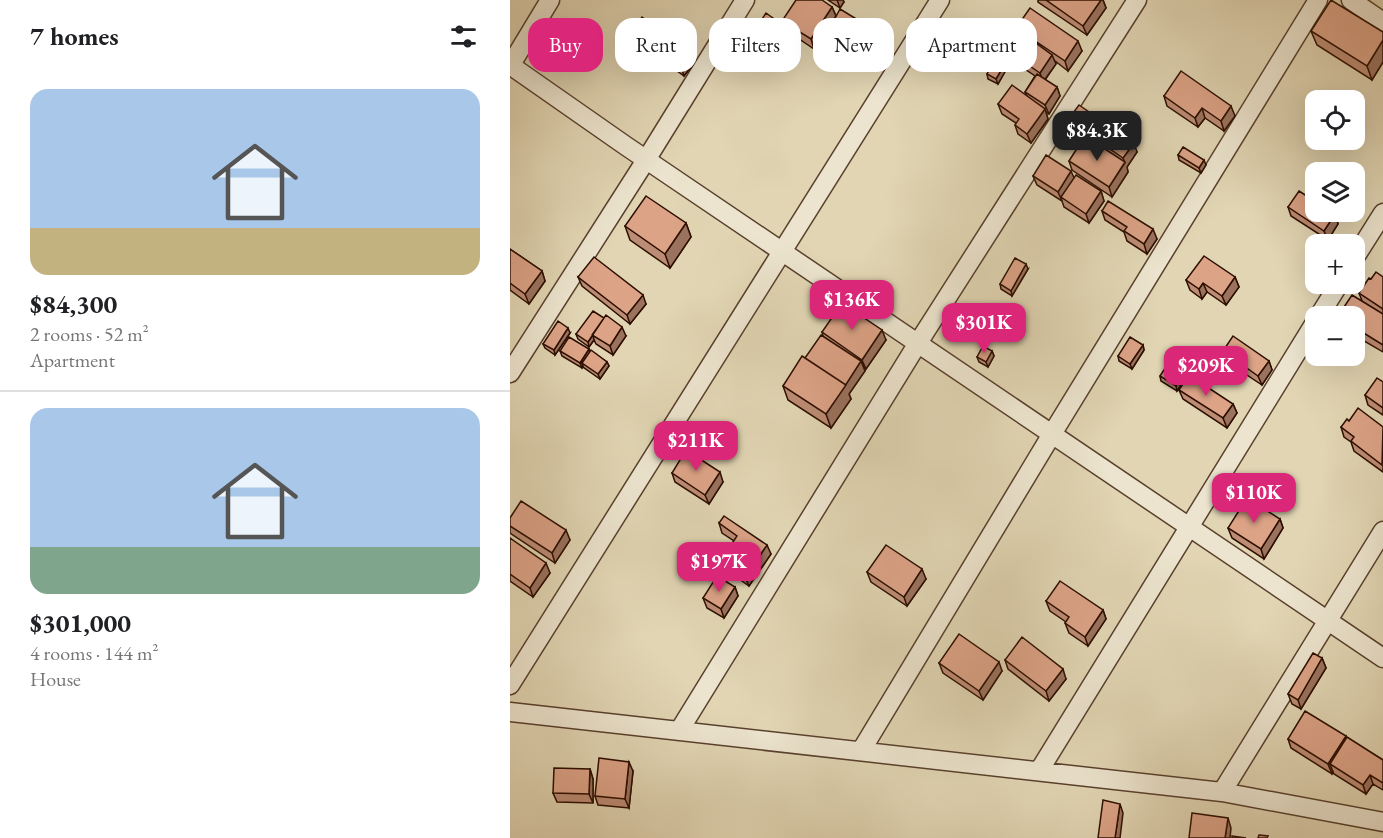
<!DOCTYPE html>
<html lang="en">
<head>
<meta charset="utf-8">
<style>
  body { margin:0; font-family:"EB Garamond",serif; background:#f2f2f2; color:#202124; height:100vh; display:flex; flex-direction:column; font-size:22px; white-space:nowrap }
  * { box-sizing:border-box; margin:0 }
  p { font-size:20px; color:#757577 }
  .icon { flex:none; width:33px; height:33px; fill:none; stroke:currentColor; stroke-width:2; stroke-linecap:round; stroke-linejoin:round }
  .map { position:relative; flex:1; overflow:hidden }
  .side { display:flex; flex-direction:column; background:#fff; width:510px }
  .side>* { flex:none }
  .guide { position:absolute; left:18px; top:18px; width:570px; height:54px; display:flex; gap:12px }
  .controls { position:absolute; left:795px; top:90px; display:grid; gap:12px }
  .controls a { display:grid; place-items:center; width:60px; height:60px; border-radius:12px; background:#fff; box-shadow:0 6px 24px #0002; font-size:30px }
  .price { position:absolute; translate:-50% -51px; padding:0 14px; border-radius:12px; background:#db2777; color:#fff; font-size:20px; line-height:39px; filter:drop-shadow(0 2px 3px #0008) }
  .price::after { content:''; position:absolute; left:50%; top:36px; width:18px; height:14px; margin-left:-9px; background:inherit; clip-path:polygon(0 0,100% 0,50% 100%) }
  .price.current { background:#222; color:#fff }
  ul { padding:0; list-style:none }
  li { display:grid; align-content:center; gap:12px; height:318px; padding:0 30px }
  li+li { border-top:2px solid #e0e0e0 }
  li span { display:grid; place-items:center; height:186px; border-radius:18px; color:#555 }
  li>.icon { margin-inline-start:auto }
  span .icon { width:108px; height:108px; fill:#fffc; stroke-width:1 }
  li b { font-size:26px }
  h2 { display:flex; justify-content:space-between; align-items:center; height:72px; padding:0 30px; font-size:26px }
  .chip { padding:0 21px; border-radius:18px; background:#fff; box-shadow:0 6px 24px #0002; font-size:21px; line-height:54px }
  .chip.current { background:#db2777; color:#fff }
  main { display:flex; flex:1; min-height:0 }
  .map>svg:first-child { display:block }
</style>
</head>
<body>
<main>
<section class="side">
<h2>7 homes<svg class="icon" aria-label="filters" viewBox="0 0 24 24"><path d="M4 7h16M4 17h16"/><circle cx="9" cy="7" r="2"/><circle cx="15" cy="17" r="2"/></svg></h2>
<ul>
<li><span style="background:linear-gradient(#a9c7e8 75%,#c2b280 0)"><svg class="icon" aria-label="home" viewBox="0 0 24 24"><path d="M3 11l9-7 9 7M6 9v11h12V9"/></svg></span><div><b>$84,300</b><p>2 rooms · 52 m²</p><p>Apartment</p></div></li>
<li><span style="background:linear-gradient(#a9c7e8 75%,#7fa58c 0)"><svg class="icon" aria-label="home" viewBox="0 0 24 24"><path d="M3 11l9-7 9 7M6 9v11h12V9"/></svg></span><div><b>$301,000</b><p>4 rooms · 144 m²</p><p>House</p></div></li>
</ul>
</section>
<div class="map">
<svg width="873" height="838" viewBox="0 0 873 838">
  <rect width="100%" height="100%" fill="#e1d5b3"/>
  <filter id="stains"><feTurbulence type="fractalNoise" baseFrequency=".00333" numOctaves="4"/><feColorMatrix values="0 0 0 0 .2 0 0 0 0 .09 0 0 0 0 .02 0 0 0 .5 -.17"/></filter>
  <radialGradient id="worn" r=".72"><stop offset=".6" stop-color="#630" stop-opacity="0"/><stop offset="1" stop-color="#630" stop-opacity=".3"/></radialGradient>
  <g fill="none" stroke-linecap="round" stroke-linejoin="round">
    <g stroke="#59402d" stroke-width="21">
      <path id="street" d="M841,0L873,22
        M0,65L116,146L873,658
        M0,66L40,0
        M844,259L873,213
        M809,316L829,284
        M0,373L136,160L235,0
        M0,685L430,0
        M0,712L712,792L873,822
        M169,731L408,343L627,0
        M351,751L542,434L808,0
        M529,771L806,321
        M712,792L873,531"/>
    </g>
    <use href="#street" stroke="#ece4ce" stroke-width="18"/>
  </g>
  <path fill="#bd8c74" stroke="#2c0e00" stroke-width="1.5" d="M318,0H333L334,2L330,8Z
    M528,0H593L596,8L577,35L528,2Z
    M322,7L326,16L304,49L276,30L272,21Z
    M322,24L382,48L374,63L325,33Z
    M506,28L572,51L558,71L545,61L546,64L535,80L547,87L550,96L539,114L536,112L538,119L521,143L508,134L505,125L506,123L492,114L488,104L517,96L515,92L525,76L500,59L501,61L488,84L478,79L477,74L498,56L495,49L507,31Z
    M122,31L181,53L184,63L174,76L126,41Z
    M801,31L873,32V62L862,80L807,45Z
    M242,34L277,35L264,56L245,43Z
    M654,96L725,116L714,131L695,118L688,127L657,106Z
    M558,120L627,152L617,167L618,172L602,197L562,170L559,161L574,138L562,130Z
    M668,155L696,165L691,173L669,160Z
    M523,176L564,178L591,191L594,201L579,223L554,207L552,201L527,185Z
    M778,207L825,214L828,224L818,240L781,216Z
    M592,211L647,239L637,254L617,241L614,232L595,220Z
    M176,223L181,237L160,268L120,240L115,226Z
    M0,249L32,271L35,281L19,304L0,290Z
    M518,269L502,296L491,289L490,284Z
    M68,277L136,304L120,324L72,286Z
    M725,277L729,287L716,305L697,292L692,299L680,290L676,280Z
    M873,277V352L844,335V316L852,301L849,293Z
    M312,332L376,340L356,369L354,368L355,371L339,394L341,399L321,428L278,400L273,386L313,336Z
    M60,333L45,355L35,348L33,344Z
    M66,334L116,336L103,355L86,344L84,340L79,347L68,339Z
    M633,345L634,350L622,369L609,361L608,356Z
    M79,349L80,351L97,362L99,366L90,379L73,367V366L72,368L52,356L50,351Z
    M482,351L484,356L478,367L469,362L467,357Z
    M713,351L759,361L762,370L752,385L716,361Z
    M674,372L676,377L667,391L651,381L650,376Z
    M873,382V415L858,405L855,395Z
    M669,390L723,404L727,413L717,428L673,399Z
    M839,421L873,427V472L844,451L841,442L834,437L831,427Z
    M162,473L213,482L199,504L165,482Z
    M0,518L60,540L45,563L0,533Z
    M770,519L773,528L754,559L722,538L718,528Z
    M209,523L261,554L239,586L215,569L211,560L224,541L212,533Z
    M0,538L40,573L23,597L0,581Z
    M357,572L416,579L397,606L361,582Z
    M225,587L228,596L214,618L197,608L193,598Z
    M536,601L593,610L596,619L578,646L559,633L555,623L556,622L540,611Z
    M812,658L816,668L791,709L782,704L778,694Z
    M495,660L556,679L539,701L498,669Z
    M429,663L492,671L473,700L433,673Z
    M837,738L873,760V790L863,784L856,794L824,774L823,772L822,774L781,748L778,739Z
    M80,769L83,779V803L47,802L43,793Z
    M123,771L119,808L88,805L85,796Z"/>
  <path fill="#9a725e" stroke="#2c0e00" stroke-width="1.5" d="M327,0H333L334,2L330,8Z
    M591,0H593L596,8L577,35L573,26Z
    M322,7L326,16L304,49L301,39Z
    M274,26L277,35L264,56L260,46Z
    M379,39L382,48L374,63L370,53Z
    M873,40V62L862,80L857,66Z
    M568,41L572,51L558,71L555,61Z
    M181,53L184,63L174,76L171,67Z
    M542,55L546,64L533,82L530,73Z
    M499,57L501,61L488,84L486,79Z
    M547,87L550,96L539,114L535,105Z
    M721,106L725,116L714,131L711,121Z
    M692,108L695,118L688,127L685,118Z
    M535,109L538,119L521,143L517,134Z
    M624,143L627,152L617,167L618,172L602,197L599,187L615,163L613,158Z
    M694,160L696,165L691,173L689,168Z
    M561,171L565,180L551,197L552,201L548,192Z
    M591,191L594,201L579,223L576,214Z
    M825,214L828,224L818,240L814,231Z
    M176,223L181,237L160,268L155,254Z
    M643,229L647,239L637,254L634,244Z
    M516,264L518,269L502,296L501,291Z
    M32,271L35,281L19,304L15,294Z
    M725,277L729,287L716,305L712,296Z
    M693,283L697,292L692,299L689,289Z
    M133,295L136,304L120,324L117,315Z
    M112,327L116,336L103,355L100,346Z
    M58,328L60,333L45,355L44,350Z
    M372,330L376,340L356,369L352,360Z
    M83,335L84,340L79,347L78,342Z
    M633,345L634,350L622,369L620,364Z
    M79,349L80,353L72,363L73,366L72,368L70,363Z
    M482,351L484,356L478,367L476,362Z
    M351,361L355,371L339,394L341,399L321,428L316,414Z
    M759,361L762,370L752,385L748,376Z
    M97,362L99,366L90,379L88,374Z
    M674,372L676,377L667,391L666,386Z
    M723,404L727,413L717,428L713,418Z
    M210,472L213,482L199,504L195,495Z
    M770,519L773,528L754,559L751,549Z
    M56,530L60,540L45,563L42,553Z
    M257,545L261,554L239,586L235,577Z
    M36,563L40,573L23,597L20,588Z
    M412,569L416,579L397,606L394,597Z
    M225,587L228,596L214,618L211,609Z
    M593,610L596,619L578,646L575,637Z
    M812,658L816,668L791,709L788,700Z
    M489,662L492,671L473,700L469,691Z
    M553,669L556,679L539,701L536,691Z
    M836,736L839,746L820,764L823,772L822,774L818,764Z
    M119,762L123,771L119,808L115,799Z
    M80,769L83,779V803L79,794Z
    M860,775L863,784L856,794L853,785Z
    M610,804L613,813L610,838H605Z
    M718,818L721,828L720,838H715Z"/>
  <path fill="#dca387" stroke="#2c0e00" stroke-width="1.5" d="M286,0H312L322,7L301,39L272,21Z
    M536,0H591L573,26Z
    M821,0L873,32V40L857,66L801,31Z
    M520,8L568,41L555,61L506,28Z
    M330,9L379,39L370,53L322,24Z
    M256,13L274,26L260,46L242,34Z
    M132,17L181,53L171,67L122,31Z
    M508,30L542,55L530,73L495,49Z
    M490,51L499,57L486,79L477,74Z
    M671,71L721,106L711,121L692,108L685,118L654,96Z
    M527,74L547,87L535,105L515,92Z
    M502,85L535,109L517,134L505,125L509,119L488,104Z
    M569,105L624,143L613,158L558,120Z
    M575,136L615,162L599,187L559,161Z
    M673,147L694,160L689,168L668,155Z
    M536,155L561,171L548,192L523,176Z
    M566,175L591,191L576,214L551,197Z
    M789,191L806,202V212H820L825,214L814,231L778,207Z
    M136,196L176,223L155,254L115,226Z
    M598,201L643,229L634,244L614,231L617,227L592,211Z
    M0,249L32,271L15,294L0,283Z
    M694,256L725,277L712,296L693,283L689,289L676,280Z
    M84,257L133,295L117,315L68,277Z
    M505,258L516,264L501,291L490,284Z
    M866,272L873,277V309L849,293L859,278L861,279Z
    M842,295L873,314V345L844,327V316H828Z
    M332,303L372,330L352,360L312,332Z
    M83,311L94,318L78,342L66,334Z
    M96,315L112,327L100,346L82,335Z
    M48,321L58,328L44,350L33,344Z
    M311,335L351,361L335,386L336,385L295,358Z
    M723,336L759,361L748,376L713,351Z
    M59,337L79,349L70,363L50,351Z
    M620,337L633,345L620,364L608,356Z
    M473,346L482,351L476,362L467,357Z
    M81,350L97,362L88,374L72,363Z
    M292,356L336,385L316,414L273,386Z
    M659,362L674,372L666,386L650,376Z
    M679,375L723,404L713,418L669,390Z
    M867,378L873,382V408L855,395Z
    M848,408L873,427L872,465L841,441L844,437L831,427L837,419L839,421Z
    M176,450L210,472L195,495L162,473Z
    M737,498L770,519L751,549L718,528Z
    M11,501L56,530L42,553L0,526V518Z
    M214,516L257,545L235,577L211,560L227,536L209,523Z
    M0,538L36,563L20,588L0,574Z
    M376,545L412,569L394,597L357,572Z
    M207,576L225,587L211,609L193,598Z
    M550,581L593,610L575,637L555,623L559,617L536,601Z
    M449,634L489,662L469,691L429,663Z
    M512,637L553,669L536,691L495,660Z
    M803,653L812,658L788,700L778,694Z
    M795,711L836,736L818,764L778,739Z
    M837,737L873,760V783L860,775L853,785L820,764Z
    M89,758L119,762L115,799L85,796Z
    M44,768L80,769L79,794L43,793Z
    M593,800L610,804L605,838H588Z
    M682,813L718,818L715,838H679Z
    M749,835L758,836L757,838H748Z
    M722,836L736,838H722Z"/>
  <rect width="100%" height="100%" filter="url(#stains)"/>
  <rect width="100%" height="100%" fill="url(#worn)"/>
</svg>
<div class="controls">
<a><svg class="icon" aria-label="locate" viewBox="0 0 24 24"><circle cx="12" cy="12" r="6"/><path d="M12 2v4M12 18v4M2 12h4M18 12h4"/></svg></a>
<a><svg class="icon" aria-label="layers" viewBox="0 0 24 24"><path d="M12 4l9 5-9 5-9-5zM3 14l9 5 9-5"/></svg></a>
<a>+</a>
<a>−</a>
</div>
<b class="price current" style="left:587px;top:162px">$84.3K</b>
<b class="price" style="left:342px;top:331px">$136K</b>
<b class="price" style="left:474px;top:354px">$301K</b>
<b class="price" style="left:696px;top:397px">$209K</b>
<b class="price" style="left:186px;top:472px">$211K</b>
<b class="price" style="left:744px;top:524px">$110K</b>
<b class="price" style="left:209px;top:593px">$197K</b>
<div class="guide">
<a class="chip current">Buy</a>
<a class="chip">Rent</a>
<a class="chip">Filters</a>
<a class="chip">New</a>
<a class="chip">Apartment</a>
</div>
</div>
</main>
</body>
</html>
